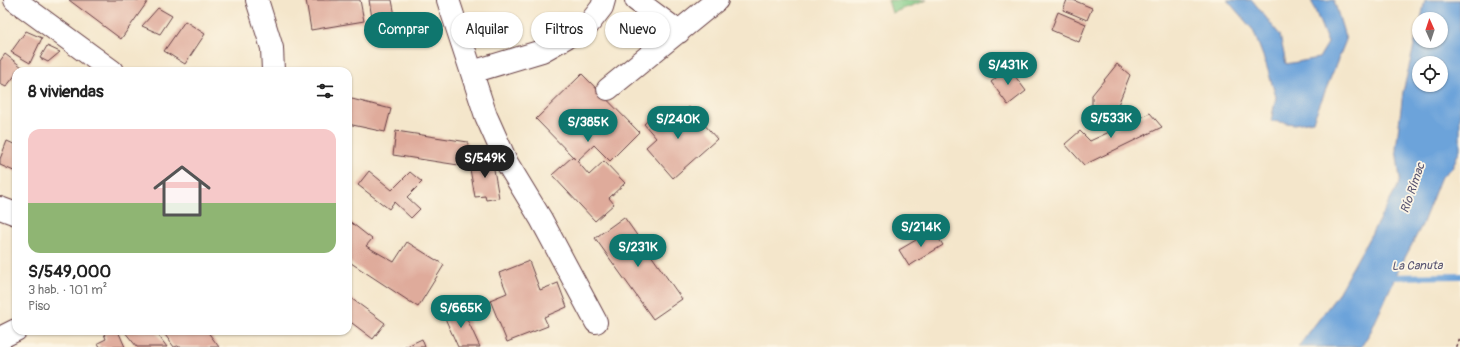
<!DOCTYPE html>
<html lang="es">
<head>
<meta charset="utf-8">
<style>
  body { margin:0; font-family:Pangolin,sans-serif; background:#f6f6f6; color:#222; height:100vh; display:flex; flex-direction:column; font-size:15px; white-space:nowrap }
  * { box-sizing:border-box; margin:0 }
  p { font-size:13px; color:#767676 }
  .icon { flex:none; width:22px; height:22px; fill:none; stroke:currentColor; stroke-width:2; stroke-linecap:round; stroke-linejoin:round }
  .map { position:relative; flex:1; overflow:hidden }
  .drawer { position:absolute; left:12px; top:67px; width:340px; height:268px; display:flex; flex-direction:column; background:#fff; border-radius:12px; box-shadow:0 1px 3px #0004 }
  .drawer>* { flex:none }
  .banner { position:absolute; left:364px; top:12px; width:380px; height:36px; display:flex; gap:8px }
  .needle { width:26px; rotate:357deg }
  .controls { position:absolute; left:1412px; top:12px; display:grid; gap:8px }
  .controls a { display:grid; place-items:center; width:36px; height:36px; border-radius:50%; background:#fff; box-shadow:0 1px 3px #0004; font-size:20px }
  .price { position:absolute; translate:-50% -34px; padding:0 9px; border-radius:14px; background:#0f766e; color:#fff; font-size:13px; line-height:26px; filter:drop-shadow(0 1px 2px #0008) }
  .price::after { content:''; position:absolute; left:50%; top:24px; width:12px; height:9px; margin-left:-6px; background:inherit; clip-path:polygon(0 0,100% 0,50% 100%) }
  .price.on { background:#222; color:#fff }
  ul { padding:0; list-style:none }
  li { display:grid; align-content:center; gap:8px; height:212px; padding:0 16px }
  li+li { border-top:1px solid #e0e0e0 }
  li span { display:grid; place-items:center; height:124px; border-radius:12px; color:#555 }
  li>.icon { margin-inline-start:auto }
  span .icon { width:72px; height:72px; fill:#fffc; stroke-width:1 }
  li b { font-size:17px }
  h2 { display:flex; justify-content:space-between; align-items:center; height:48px; padding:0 16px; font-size:17px }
  .chip { padding:0 14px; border-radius:18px; background:#fff; box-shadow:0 1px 3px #0004; font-size:14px; line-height:36px }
  .chip.on { background:#0f766e; color:#fff }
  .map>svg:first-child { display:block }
</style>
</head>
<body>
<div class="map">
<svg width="1460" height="347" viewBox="0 0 1460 347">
  <rect width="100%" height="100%" fill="#fcf5e5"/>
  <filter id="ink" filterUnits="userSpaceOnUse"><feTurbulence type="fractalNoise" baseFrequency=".025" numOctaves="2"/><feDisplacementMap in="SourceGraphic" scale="8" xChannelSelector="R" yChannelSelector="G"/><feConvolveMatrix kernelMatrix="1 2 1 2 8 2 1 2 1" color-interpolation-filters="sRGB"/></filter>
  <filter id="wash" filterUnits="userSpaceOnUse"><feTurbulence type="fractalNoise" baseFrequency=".012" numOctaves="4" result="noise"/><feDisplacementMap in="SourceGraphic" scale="16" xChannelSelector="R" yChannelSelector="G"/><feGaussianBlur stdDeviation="0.9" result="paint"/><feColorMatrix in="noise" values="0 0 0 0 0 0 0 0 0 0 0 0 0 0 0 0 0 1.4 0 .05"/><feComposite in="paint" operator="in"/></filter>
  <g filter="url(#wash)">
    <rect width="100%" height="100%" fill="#f4e6cb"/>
    <path fill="#81ca87" stroke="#667459" d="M888,0H927L892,13Z"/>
    <path fill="#6ca3da" stroke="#5b6182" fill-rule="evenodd" d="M1227,0H1252L1280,35L1286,64L1319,58L1328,43L1311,0H1334L1346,40L1313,121L1294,124L1271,121L1276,97L1266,64L1253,30Z
      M1425,0H1460V149L1453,166L1440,179L1422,225L1398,271L1371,331L1361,347H1298L1336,297L1397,188L1400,179L1396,149L1403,92L1419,25V41H1441V19H1421ZM1419,63H1441V85H1419Z"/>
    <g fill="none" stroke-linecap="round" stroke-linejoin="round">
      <path stroke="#6ca3da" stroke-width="6" d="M1388,277L1460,276"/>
    </g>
    <g id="blocks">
      <path fill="#dfab9b" d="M69,0H147L148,1L121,39Z
        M306,0H360L364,21L311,30Z
        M369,0H392L399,37L376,41Z
        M1067,0H1073L1092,8L1087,20L1063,10Z
        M158,8L172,16L160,34L142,26Z
        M1058,12L1086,24L1079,42L1051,30Z
        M185,21L205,34L185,64L164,51Z
        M26,31L42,38L30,63L11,52Z
        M47,46L60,52L48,62L40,58Z
        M5,54L22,67L18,71H16V74L6,87L0,84V61Z
        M1117,64L1130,75L1111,122H1092V95Z
        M1009,68L1026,91L1008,105L991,82Z
        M582,74L639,132L610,161L594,145L577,161L589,175L604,161L625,183L609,198L614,204L595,221L552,175L572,157L575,159L536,119Z
        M348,98L391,109L385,132L348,124Z
        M689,107L717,139L673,178L646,147L656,138L644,124L661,109L673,122Z
        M1150,113L1162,127L1084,165L1065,144L1080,131L1090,141Z
        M396,131L468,142L465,166L393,155Z
        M7,141L16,145V172L0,165V159Z
        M492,158L499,198L486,200L485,196L475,197L470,169H474L473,161Z
        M369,171L392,190L410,172L422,182L407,197L420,209L411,218L394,202L389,209L358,185Z
        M624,217L682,299L653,319L595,238Z
        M348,220L372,239L366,246L394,262L407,242L444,265L418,307L348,261Z
        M933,230L943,245L909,266L899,250Z
        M529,261L540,290L558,283L567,307L544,317L548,326L507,342L490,300L507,293L499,273Z
        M348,296L385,323L373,339L348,320Z
        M462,308L480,347H458L444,316Z
        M111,331H118L125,347H100L98,343L106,339L104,334Z
        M124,331H155L167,347H137Z
        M164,331H207L219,347H179L178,346L174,347L163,332Z
        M422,339L425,347H405Z"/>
    </g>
  </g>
  <g filter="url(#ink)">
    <use href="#blocks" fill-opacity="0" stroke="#643d43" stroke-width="1"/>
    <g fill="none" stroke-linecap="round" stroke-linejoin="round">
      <g stroke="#643d43" stroke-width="24">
        <path id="minor" d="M15,0L112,71
          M257,0L272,48L273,71
          M448,0L486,116L507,163L541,219L596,322
          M636,0L679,32
          M472,72L542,51L588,25L602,7L604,0
          M608,89L717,0
          M0,208L16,214
          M0,338L16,330"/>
      </g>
      <path stroke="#643d43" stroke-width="2.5" stroke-dasharray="3 3" stroke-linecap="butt" d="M1456,347L1460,339"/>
      <use href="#minor" stroke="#fff" stroke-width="22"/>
    </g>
  </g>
  <g text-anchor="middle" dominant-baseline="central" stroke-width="3.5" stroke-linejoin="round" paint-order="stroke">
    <g font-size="12" font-style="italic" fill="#585471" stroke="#fcf5e5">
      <text transform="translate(1413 188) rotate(-71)">Río Rímac</text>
      <text transform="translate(1417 266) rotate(-1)">La Canuta</text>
    </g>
  </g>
</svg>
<div class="controls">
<a><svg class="needle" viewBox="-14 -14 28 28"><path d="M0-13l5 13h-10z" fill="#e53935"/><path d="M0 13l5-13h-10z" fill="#767676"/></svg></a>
<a><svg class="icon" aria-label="locate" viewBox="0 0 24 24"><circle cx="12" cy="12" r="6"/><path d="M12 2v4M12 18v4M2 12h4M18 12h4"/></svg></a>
</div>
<b class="price" style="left:1008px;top:86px">S/431K</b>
<b class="price" style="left:1111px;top:139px">S/533K</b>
<b class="price" style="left:678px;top:140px">S/240K</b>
<b class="price" style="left:588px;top:143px">S/385K</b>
<b class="price on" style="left:485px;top:179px">S/549K</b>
<b class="price" style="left:921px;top:248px">S/214K</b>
<b class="price" style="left:638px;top:268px">S/231K</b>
<b class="price" style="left:461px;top:329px">S/665K</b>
<div class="banner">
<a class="chip on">Comprar</a>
<a class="chip">Alquilar</a>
<a class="chip">Filtros</a>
<a class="chip">Nuevo</a>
</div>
<section class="drawer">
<h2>8 viviendas<svg class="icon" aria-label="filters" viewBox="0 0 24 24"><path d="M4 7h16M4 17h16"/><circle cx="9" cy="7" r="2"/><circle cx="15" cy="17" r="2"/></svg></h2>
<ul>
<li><span style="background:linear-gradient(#f6c9c9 60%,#8fb573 0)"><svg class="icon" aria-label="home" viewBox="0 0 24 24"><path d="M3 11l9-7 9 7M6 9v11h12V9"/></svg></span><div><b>S/549,000</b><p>3 hab. · 101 m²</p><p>Piso</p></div></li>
</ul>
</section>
</div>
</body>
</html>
